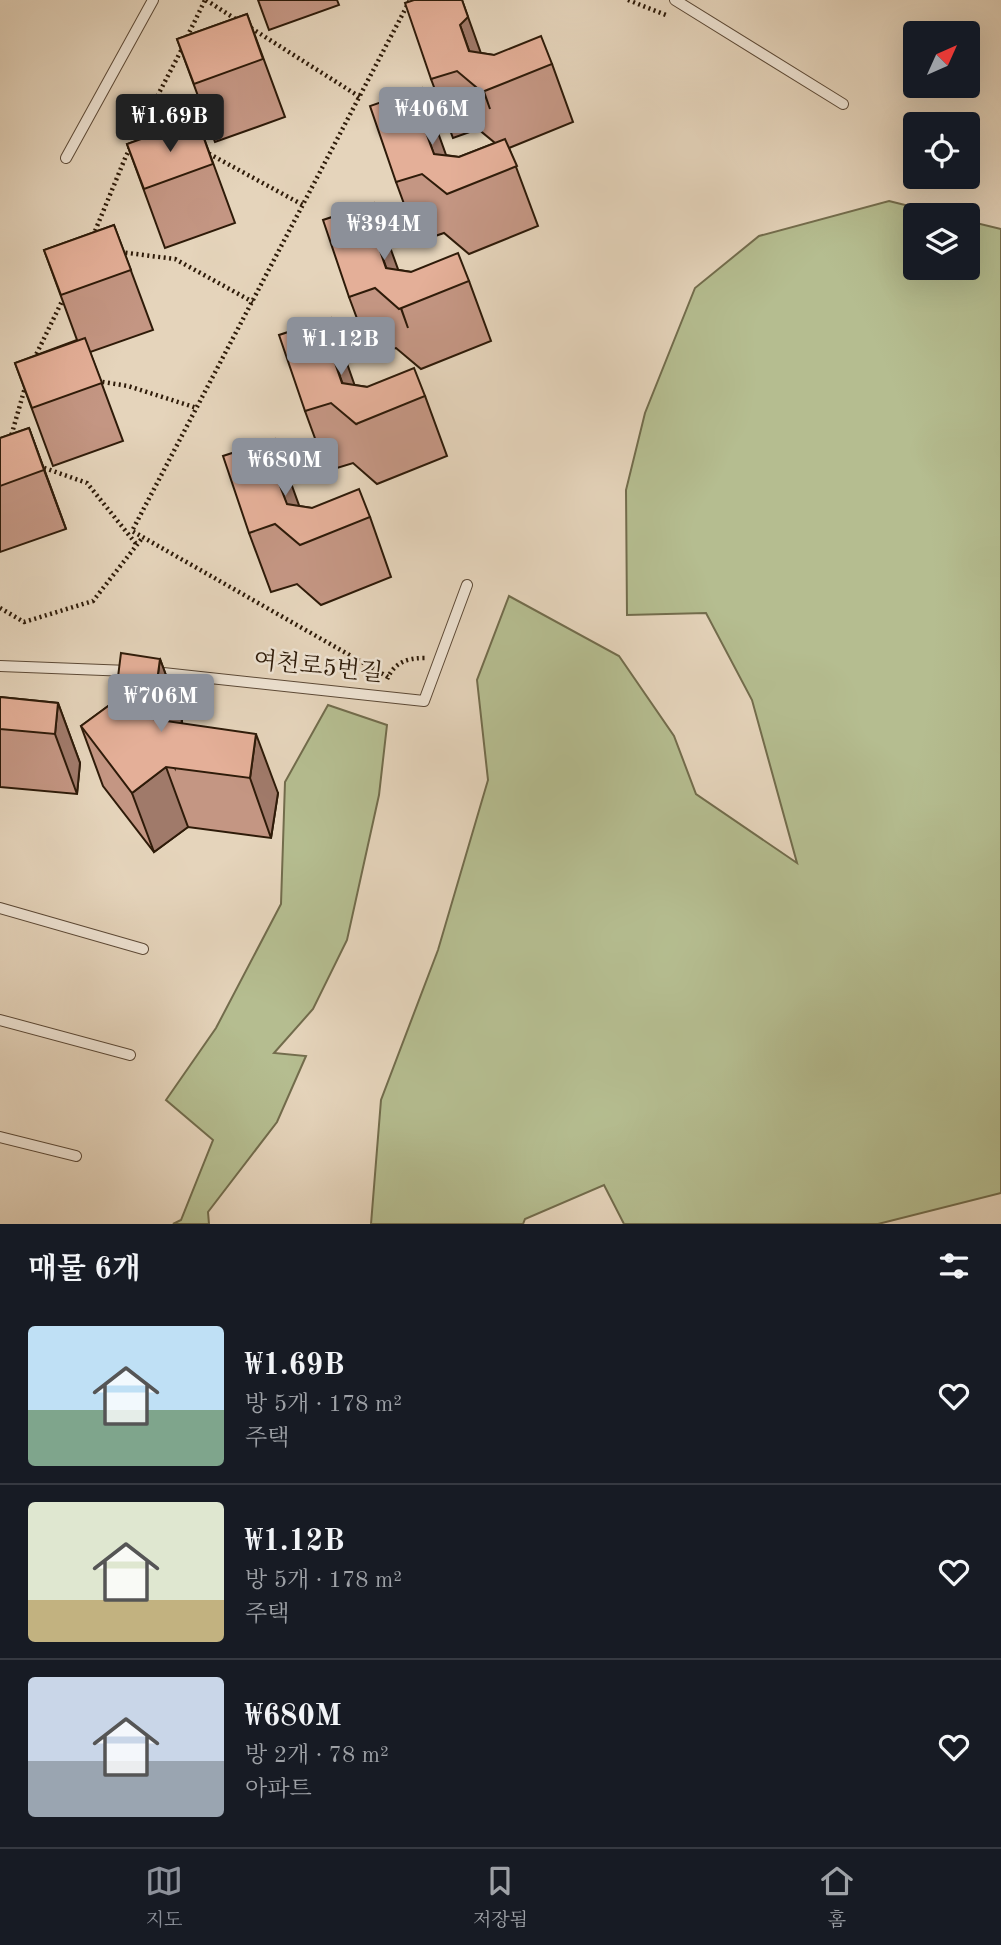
<!DOCTYPE html>
<html lang="ko">
<head>
<meta charset="utf-8">
<style>
  body { margin:0; font-family:"Old Standard TT","Noto Serif KR",serif; background:#242831; color:#f1f3f6; height:100vh; display:flex; flex-direction:column; font-size:26px; white-space:nowrap }
  * { box-sizing:border-box; margin:0 }
  p { font-size:23px; color:#9ea1a6 }
  .icon { flex:none; width:38px; height:38px; fill:none; stroke:currentColor; stroke-width:2; stroke-linecap:round; stroke-linejoin:round }
  .map { position:relative; height:1224px; overflow:hidden }
  .details { display:flex; flex-direction:column; background:#171b24; flex:1 }
  .details>* { flex:none }
  .needle { width:46px; rotate:45deg }
  .fabs { position:absolute; left:903px; top:21px; display:grid; gap:14px }
  .fabs a { display:grid; place-items:center; width:77px; height:77px; border-radius:7px; background:#171b24; box-shadow:0 7px 28px #0002; font-size:35px }
  .price { position:absolute; translate:-50% -60px; padding:0 16px; border-radius:7px; background:#8c9099; color:#fff; font-size:23px; line-height:46px; filter:drop-shadow(0 2px 4px #0008) }
  .price::after { content:''; position:absolute; left:50%; top:42px; width:21px; height:16px; margin-left:-10px; background:inherit; clip-path:polygon(0 0,100% 0,50% 100%) }
  .price.active { background:#222; color:#fff }
  ul { padding:0; list-style:none }
  li { display:flex; align-items:center; gap:21px; height:175px; padding:0 28px }
  li+li { border-top:2px solid #363941 }
  li span { display:grid; place-items:center; flex:none; width:196px; height:140px; border-radius:7px; color:#555 }
  li>.icon { margin-inline-start:auto }
  span .icon { width:84px; height:84px; fill:#fffc; stroke-width:1 }
  li b { font-size:30px }
  h2 { display:flex; justify-content:space-between; align-items:center; height:84px; padding:0 28px; font-size:30px }
  .tab-bar { display:flex; justify-content:space-around; align-items:center; height:98px; border-top:2px solid #363941; background:#171b24; font-size:19px; color:#9ea1a6 }
  .tab-bar a { display:grid; justify-items:center; gap:4px }
  .tab-bar .active { color:#8c9099 }
  .map>svg:first-child { display:block }
</style>
</head>
<body>
<div class="map">
<svg width="1001" height="1224" viewBox="0 0 1001 1224">
  <rect width="100%" height="100%" fill="#e5d4bb"/>
  <filter id="stains"><feTurbulence type="fractalNoise" baseFrequency=".00286" numOctaves="4"/><feColorMatrix values="0 0 0 0 .2 0 0 0 0 .09 0 0 0 0 .02 0 0 0 .5 -.17"/></filter>
  <radialGradient id="worn" r=".72"><stop offset=".6" stop-color="#630" stop-opacity="0"/><stop offset="1" stop-color="#630" stop-opacity=".3"/></radialGradient>
  <path fill="#b5bd90" stroke="#726c4c" stroke-width="2" d="M889,201L945,215H915V268H968V221L1001,229V1193L878,1224H624L604,1185L525,1219L523,1224H371L381,1100L438,950L488,780L477,680L509,596L619,656L674,736L696,794L797,863L752,700L706,613L627,615L626,490L645,413L695,288L759,236Z
    M328,705L387,725L379,795L347,940L313,1009L274,1053L306,1056L277,1122L208,1212L209,1224H173L181,1220L213,1140L166,1100L216,1028L281,904L285,782Z"/>
  <g fill="none" stroke-linecap="round" stroke-linejoin="round">
    <g stroke="#5c4936" stroke-width="12">
      <path id="lane" d="M675,0L843,104
        M66,158L153,0
        M0,666L129,671
        M154,672L424,701L467,585
        M0,908L143,949
        M0,1020L130,1055
        M0,1137L76,1156"/>
    </g>
    <path stroke="#2e1b09" stroke-width="4.5" stroke-dasharray="2 3.5" stroke-linecap="butt" d="M206,0L237,20
      M628,0L666,15
      M251,28L360,97
      M187,37L205,0
      M143,124L164,134
      M204,151L303,205
      M93,236L126,156L184,45
      M120,252L175,259L253,302
      M34,359L65,295
      M97,381L128,386L197,408
      M10,440L26,384
      M39,466L87,483L137,545
      M0,608L24,622L93,601L143,537
      M388,677L132,531L410,0
      M387,679C395,662 407,658 425,658"/>
    <use href="#lane" stroke="#eee3d3" stroke-width="10"/>
  </g>
  <path fill="#c49683" stroke="#2e1b09" stroke-width="2" d="M258,0H337L339,5L269,30Z
    M247,14L285,117L215,142L177,39Z
    M481,53L552,64L573,122L509,148L538,226L469,254L444,233L418,242L396,182L446,155L459,157L495,143L478,129L453,138L431,79Z
    M197,119L235,223L165,248L127,144Z
    M114,225L153,330L90,352L123,441L53,466L15,363L77,340L44,250Z
    M399,270L469,281L491,341L421,369L396,348L371,356L349,297Z
    M355,385L425,396L447,456L377,484L353,463L327,471L305,411Z
    M29,428L66,529L0,552V438Z
    M299,506L370,517L391,577L321,605L297,584L271,592L249,533Z
    M160,659L182,719V723L278,793L271,838L188,827L154,852L103,786L81,726L115,701Z
    M0,697L58,703L80,763L77,794L0,787Z"/>
  <path fill="#a07a6a" stroke="#2e1b09" stroke-width="2" d="M462,0L489,76L481,83L490,109L460,25Z
    M422,88L455,180L446,187L424,127Z
    M374,203L407,294L399,302L408,328L377,242Z
    M331,318L363,409L357,423L333,357Z
    M29,428L66,529L44,470Z
    M275,439L308,530L299,538L277,478Z
    M160,659L182,719L175,768L152,719Z
    M58,703L80,763L77,794L55,734Z
    M256,734L278,793L271,838L250,778Z
    M166,767L188,827L154,852L132,793Z"/>
  <path fill="#e4af98" stroke="#2e1b09" stroke-width="2" d="M414,0H462L468,17L460,25L469,51L494,55L541,36L552,64L482,92L457,71L431,79L405,3Z
    M247,14L263,59L194,84L177,39Z
    M422,88L433,120L424,127L434,154L459,157L505,139L517,166L447,194L422,174L396,182L370,106Z
    M197,119L213,164L144,189L127,144Z
    M374,203L385,234L377,242L386,268L411,272L458,253L469,281L399,309L375,288L349,297L323,220Z
    M114,225L131,270L61,295L44,250Z
    M331,318L341,350L333,357L342,383L367,387L414,368L425,396L356,424L331,403L305,411L279,335Z
    M85,338L102,383L32,408L15,363Z
    M29,428L44,470L0,486V438Z
    M275,439L286,470L277,478L287,504L312,508L359,489L370,517L300,545L275,524L249,533L223,456Z
    M121,653L160,659L152,719L256,734L250,778L166,767L132,793L81,726L115,701Z
    M0,697L58,703L55,734L0,729Z"/>
  <g text-anchor="middle" dominant-baseline="central" stroke-width="5" stroke-linejoin="round" paint-order="stroke">
    <g font-size="24" fill="#2e1b09" stroke="#eee3d3">
      <text transform="translate(318 668) rotate(6)">여천로5번길</text>
    </g>
  </g>
  <rect width="100%" height="100%" filter="url(#stains)"/>
  <rect width="100%" height="100%" fill="url(#worn)"/>
</svg>
<div class="fabs">
<a><svg class="needle" viewBox="-14 -14 28 28"><path d="M0-13l5 13h-10z" fill="#e53935"/><path d="M0 13l5-13h-10z" fill="#9ea1a6"/></svg></a>
<a><svg class="icon" aria-label="locate" viewBox="0 0 24 24"><circle cx="12" cy="12" r="6"/><path d="M12 2v4M12 18v4M2 12h4M18 12h4"/></svg></a>
<a><svg class="icon" aria-label="layers" viewBox="0 0 24 24"><path d="M12 4l9 5-9 5-9-5zM3 14l9 5 9-5"/></svg></a>
</div>
<b class="price" style="left:432px;top:147px">₩406M</b>
<b class="price active" style="left:170px;top:154px">₩1.69B</b>
<b class="price" style="left:384px;top:262px">₩394M</b>
<b class="price" style="left:341px;top:377px">₩1.12B</b>
<b class="price" style="left:285px;top:498px">₩680M</b>
<b class="price" style="left:161px;top:734px">₩706M</b>
</div>
<section class="details">
<h2>매물 6개<svg class="icon" aria-label="filters" viewBox="0 0 24 24"><path d="M4 7h16M4 17h16"/><circle cx="9" cy="7" r="2"/><circle cx="15" cy="17" r="2"/></svg></h2>
<ul>
<li><span style="background:linear-gradient(#bfe0f5 60%,#7fa58c 0)"><svg class="icon" aria-label="home" viewBox="0 0 24 24"><path d="M3 11l9-7 9 7M6 9v11h12V9"/></svg></span><div><b>₩1.69B</b><p>방 5개 · 178 m²</p><p>주택</p></div><svg class="icon" aria-label="heart" viewBox="0 0 24 24"><path d="M12 20l-8-8c-3-5 5-10 8-4 3-6 11-1 8 4z"/></svg></li>
<li><span style="background:linear-gradient(#dfe7d0 70%,#c2b280 0)"><svg class="icon" aria-label="home" viewBox="0 0 24 24"><path d="M3 11l9-7 9 7M6 9v11h12V9"/></svg></span><div><b>₩1.12B</b><p>방 5개 · 178 m²</p><p>주택</p></div><svg class="icon" aria-label="heart" viewBox="0 0 24 24"><path d="M12 20l-8-8c-3-5 5-10 8-4 3-6 11-1 8 4z"/></svg></li>
<li><span style="background:linear-gradient(#c9d6e8 60%,#9aa5b1 0)"><svg class="icon" aria-label="home" viewBox="0 0 24 24"><path d="M3 11l9-7 9 7M6 9v11h12V9"/></svg></span><div><b>₩680M</b><p>방 2개 · 78 m²</p><p>아파트</p></div><svg class="icon" aria-label="heart" viewBox="0 0 24 24"><path d="M12 20l-8-8c-3-5 5-10 8-4 3-6 11-1 8 4z"/></svg></li>
</ul>
</section>
<nav class="tab-bar">
<a class="active"><svg class="icon" aria-label="map" viewBox="0 0 24 24"><path d="M3 6l6-2 6 2 6-2v14l-6 2-6-2-6 2zM9 4v14M15 6v14"/></svg>지도</a>
<a><svg class="icon" aria-label="saved" viewBox="0 0 24 24"><path d="M7 4h10v16l-5-4-5 4z"/></svg>저장됨</a>
<a><svg class="icon" aria-label="home" viewBox="0 0 24 24"><path d="M3 11l9-7 9 7M6 9v11h12V9"/></svg>홈</a>
</nav>
</body>
</html>
